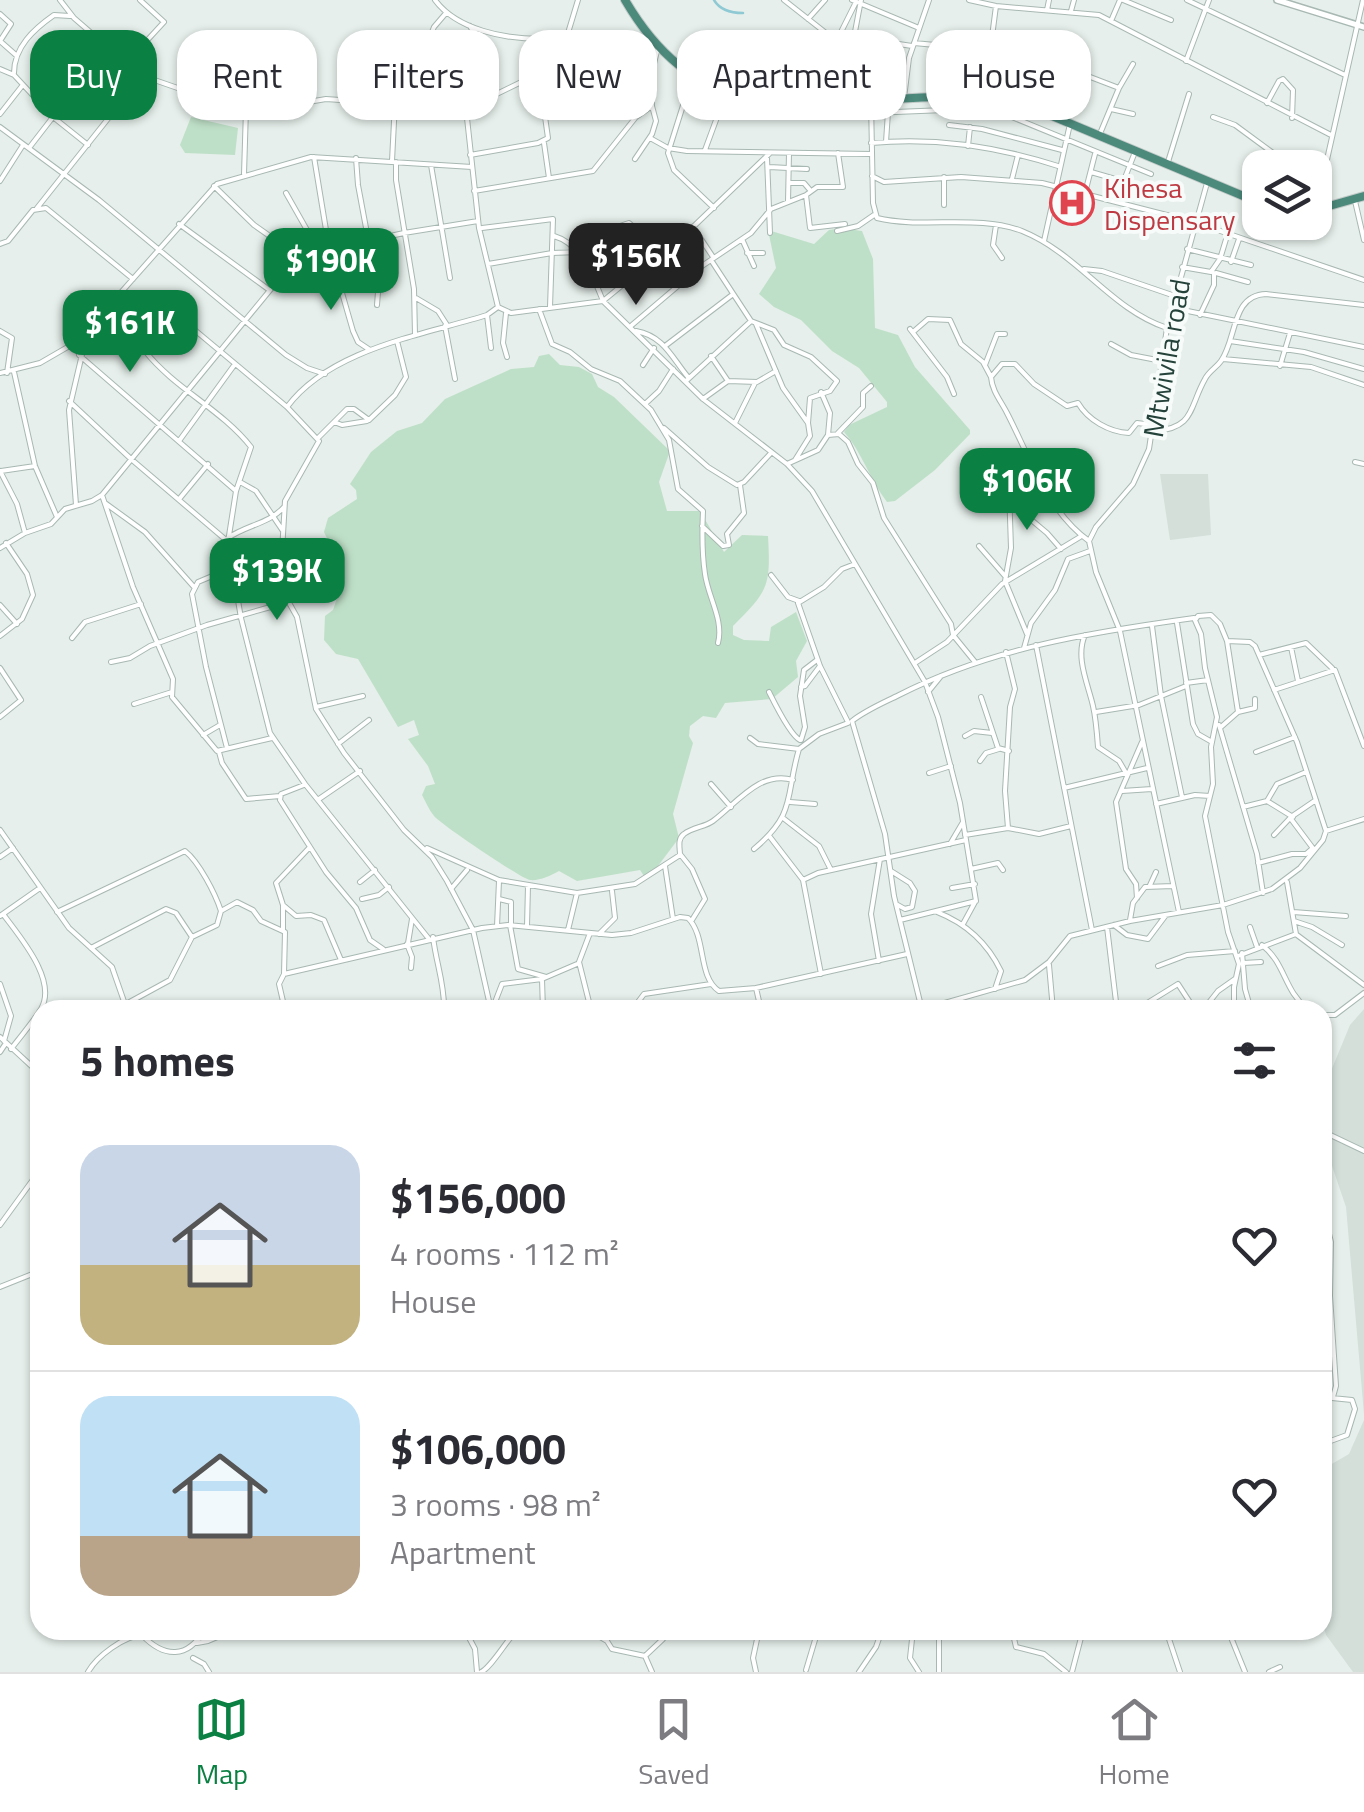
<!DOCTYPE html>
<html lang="en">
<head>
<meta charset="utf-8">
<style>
  body { margin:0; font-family:"Titillium Web",sans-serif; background:#f2f2f3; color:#2b2b33; height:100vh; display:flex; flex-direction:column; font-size:38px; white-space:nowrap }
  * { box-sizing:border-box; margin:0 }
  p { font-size:32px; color:#7c7c81 }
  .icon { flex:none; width:55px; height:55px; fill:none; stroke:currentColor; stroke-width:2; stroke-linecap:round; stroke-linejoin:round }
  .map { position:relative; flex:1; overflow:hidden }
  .sheet { position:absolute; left:30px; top:1000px; width:1302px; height:640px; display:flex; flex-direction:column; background:#fff; border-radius:30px; box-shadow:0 2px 8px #0004 }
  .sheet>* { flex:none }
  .guide { position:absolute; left:30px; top:30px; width:1305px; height:90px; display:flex; gap:20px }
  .fabs { position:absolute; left:1242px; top:150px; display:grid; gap:20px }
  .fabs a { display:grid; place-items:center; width:90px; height:90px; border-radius:20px; background:#fff; box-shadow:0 2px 8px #0004; font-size:50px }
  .price { position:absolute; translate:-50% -85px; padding:0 22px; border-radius:20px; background:#0b8043; color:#fff; font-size:32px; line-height:65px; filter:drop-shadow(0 2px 5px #0008) }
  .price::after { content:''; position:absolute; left:50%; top:60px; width:30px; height:22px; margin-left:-15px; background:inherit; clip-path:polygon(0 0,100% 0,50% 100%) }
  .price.active { background:#222; color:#fff }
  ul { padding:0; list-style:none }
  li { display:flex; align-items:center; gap:30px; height:250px; padding:0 50px }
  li+li { border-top:2px solid #e1e1e2 }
  li span { display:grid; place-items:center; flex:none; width:280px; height:200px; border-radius:30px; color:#555 }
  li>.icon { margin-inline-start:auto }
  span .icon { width:120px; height:120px; fill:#fffc; stroke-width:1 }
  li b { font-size:42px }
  h2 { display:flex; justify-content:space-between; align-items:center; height:120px; padding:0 50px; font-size:42px }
  .pill { padding:0 35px; border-radius:30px; background:#fff; box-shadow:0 2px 8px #0004; font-size:35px; line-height:90px }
  .pill.active { background:#0b8043; color:#fff }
  .tab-bar { display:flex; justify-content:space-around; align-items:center; height:140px; border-top:2px solid #e1e1e2; background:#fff; font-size:28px; color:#7c7c81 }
  .tab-bar a { display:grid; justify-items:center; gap:5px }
  .tab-bar .active { color:#0b8043 }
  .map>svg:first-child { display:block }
</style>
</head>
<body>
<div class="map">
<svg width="1364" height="1672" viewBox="0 0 1364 1672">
  <rect width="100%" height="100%" fill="#e6efeb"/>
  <path fill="#d4dfda" d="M1160,474H1208L1211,535L1170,540Z
    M1364,1009V1414L1346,1207L1332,1166L1326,1083L1350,1025Z
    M1364,1420V1672H1353L1326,1635L1323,1623V1469L1349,1454Z"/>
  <path fill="#bfe0c8" d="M191,117L238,128L235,155L185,153L180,145Z
    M841,228L862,231L873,259L875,328L898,335L915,367L970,430V434L935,470L895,501L887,502C870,480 862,452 844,432L849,425L887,407V402L859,368L832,351L801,320L774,307L759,294L776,268L768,230L814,244L829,230Z
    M549,354L560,365L579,367L592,374L598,387L614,397L670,451L659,482L667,511H700L724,552L742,535L768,536C771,587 768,591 733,626V635L744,640L769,641L771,627L796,612L807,641L796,661L798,677L772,699L725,703L716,718L703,716L690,726L689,736L693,743L673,814L679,838L658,866L644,876L640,870L577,881L559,871C550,876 539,881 530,880C523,880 439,823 434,816C429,810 426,802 422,795L426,786L435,784L428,766L408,739L419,735L414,720L398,727L358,659L336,654L324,640L325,616L333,610L338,595L327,571L326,561L335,555L324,532L328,518L357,499L356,490L350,484L371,452L397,431L422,423L445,399L511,369L534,367L539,356Z"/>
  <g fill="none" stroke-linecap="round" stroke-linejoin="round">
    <path stroke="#8ec9d4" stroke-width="2.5" d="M714,0C720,10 732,13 743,13"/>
    <g stroke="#a8b8b2" stroke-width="6">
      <path id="minor" d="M60,0L74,18L140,75L221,103L273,108L326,99L466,109
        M435,0C457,30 505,39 541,39L561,56
        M578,0L561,56L554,66L466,109L479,228L498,307L511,313L603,301L703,399L787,464L812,491L925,682L938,717L960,803L976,901L900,920
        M784,0L826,33L912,46
        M852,0L919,28
        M969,0L996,6L1099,15L1331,135
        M1123,0L1171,20
        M1187,0L1345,75
        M1047,10L1049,0
        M1071,11L1074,0
        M0,14L11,24L0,41L17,56
        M808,19L825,0
        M1111,21L1120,0
        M470,26C484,47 477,74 494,94
        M839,36L855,4
        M854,37L861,0
        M914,43L999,51L1046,60L1119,88
        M422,57L434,27L446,13
        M1186,61L1209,0
        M0,69L14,75L53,117L88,145
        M66,69L113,113
        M14,73C14,47 34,29 54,15L70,16
        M547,73L555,80H564L653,59
        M692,77L668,153L674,170L714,208
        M95,97L164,22L140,0
        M964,97L967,49
        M904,98L909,58L929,0
        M984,98L996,6
        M871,101L873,203L877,218C923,229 977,214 1022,231C1079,254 1110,309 1167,328
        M1008,102L1017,55
        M38,103L94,35
        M1267,103L1279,81L1283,79L1293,90L1292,118
        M1017,104L1025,57
        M1029,108L1038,59
        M1111,109L1133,114
        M871,113L945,110L1007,115L1151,174
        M0,114L22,86
        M1213,117L1235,125L1273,153L1276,158L1272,168
        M949,125L982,129L1062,150
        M0,127L99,200L286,355L307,368L325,374
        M1099,136L1119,88L1133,64
        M650,138L668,148L687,151L871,154
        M886,142L888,112
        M544,143L549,178
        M871,143C933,137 999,147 1058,166
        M968,146L970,127
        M29,148L53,117
        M705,150L726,93
        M470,155L538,143L548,138L539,74
        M314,157L329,248L353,331L358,342L370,350
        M356,158L358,185L378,292L377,305
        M767,158L770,233
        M635,159L652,134L656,121L652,106L651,76L658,47
        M392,161L395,102
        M396,162V180L414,289L415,335
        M431,165L450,278
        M1167,165L1189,94
        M769,167L807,169
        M1091,172L1143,187
        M244,174L246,109
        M872,176L884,182L961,177L1042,183L1194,222L1364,280
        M1012,179L1018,155
        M1124,180L1135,152
        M0,181L23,145
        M789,183H804L810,190
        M214,186L254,225L298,256
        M474,191L593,171L636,117L652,106
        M286,193L307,230L329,248
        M1085,193L1095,154
        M806,195L810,228L845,224
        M1255,201L1260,191
        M1355,201L1364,240
        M788,202L789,153
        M1329,203L1326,164L1363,0
        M944,205V177
        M37,208L142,76
        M179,224L268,289
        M996,225L993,245L1002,258
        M693,227L713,257
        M482,228L553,219L550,307
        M837,231L858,226L874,215
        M554,236C582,244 593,276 603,301L693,227L770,153
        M742,239L754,266
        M1044,241L1070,124
        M0,244L8,241L33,210L46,208L133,279
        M1187,249L1251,265
        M576,250L594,245L605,231L629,223L651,243L667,248
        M747,253H763
        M711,260L751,321L774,330L784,345L811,357L837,381L830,391L810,398L808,423
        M1231,262L1239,239
        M488,264L552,253L578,252
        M1182,267L1211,272L1220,259L1227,236
        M1084,269L1102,271L1175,296
        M1216,273L1248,282
        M416,298L438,311L447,325
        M1173,308L1364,347
        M539,309L552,344L570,352L591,369L620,381L651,410L669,440L678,489L703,511C702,532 702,554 705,574C708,597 724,620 718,643
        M172,311L287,407L319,441L285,501L281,568L283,592L297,617L316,709L344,753L404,830L432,857L447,881L473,930L491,1010
        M506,313L503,343L507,357
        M487,315L491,348
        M1200,315L1214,285V273
        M756,324L783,388L808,423L810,436L795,460
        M632,325L699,268L751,233L771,209L806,195L817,187H843L838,153
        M445,326L455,379
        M910,329L947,377L954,394
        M0,331L12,338L7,373
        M636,331C664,336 672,358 688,377
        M913,332L928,319L950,320L961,344L983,362L991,377
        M1230,341L1304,352L1364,369
        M1111,344L1131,355L1162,361
        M665,346L732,295
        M145,351C175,389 221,409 251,447L236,491L228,542L241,618L270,733L305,784L429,939
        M79,355L236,491
        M711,356L728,381
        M1223,359L1311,367L1364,385
        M643,365L654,348
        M985,365L997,334H1005
        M1280,366L1290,333
        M14,372L35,466L57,517
        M0,373L40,363L78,341L217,184L311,157L472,167
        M686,381L751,321
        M821,392L830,413L828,435
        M703,399L728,381L757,382L776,371
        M69,401L131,459L226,540
        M645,404L659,391L673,369
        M287,407C330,349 423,335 487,315L498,307
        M334,422L342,425L367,421
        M735,423L755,383
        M664,428L708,467L737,485L744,482L771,453
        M1155,431C1195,428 1189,407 1205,379C1209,371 1216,368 1221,361C1237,339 1231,295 1266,294L1364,305
        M838,433L863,407V393L871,386
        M318,438L347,409H354L369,420L395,395L406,377L397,341
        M179,441L235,364
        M1355,462L1364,464
        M787,464L818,450L828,435L839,434L848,442L858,464L873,483L884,518L951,624L953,635L975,662
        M0,471L17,504L25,533
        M1,471L35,466
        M240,482L256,491L283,531
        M1049,492L1062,473
        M102,495L133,587L173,679L172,697L217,751L272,738
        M180,498L208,464
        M1010,502L1047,533L1061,549
        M105,503L145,532L194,587
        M76,505L69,410L87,333
        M702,526L723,546L729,545L727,534L744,513L740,485
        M228,538C246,525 269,524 284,507
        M1089,541C1047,511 1030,457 1007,413C1001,401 992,391 991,377L1002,364H1015L1034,384L1067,406L1078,403C1088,420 1109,432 1129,433L1137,423L1153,425
        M979,546L1005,576
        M0,548L25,533L51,524L65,509L92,501L102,495L298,256L404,233L478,221
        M231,563L263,564L281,568
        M771,575L788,597L799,601
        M284,585L292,589L319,591
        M0,605L17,624
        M1177,623L1193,724L1198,734L1212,742
        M1152,626L1161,696L1182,797
        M1027,634L1005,581L1011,548L1009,488L1020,479L1042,483
        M1085,635C1075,657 1088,684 1093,706C1096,719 1097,733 1098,747L1119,761L1126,773
        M0,636L22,619L33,595L27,574L6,543
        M72,638L85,622L141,604
        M1036,645L1092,930
        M1291,647L1298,681
        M1024,648L1031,623L1055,590L1068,559L1090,551
        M1006,652L1015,689L1010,707L1005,791L1008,828
        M1259,655L1306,643L1332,668
        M111,662L130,658L150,646L207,625L274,606L283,591
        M915,663L947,642L1002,584L1080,537
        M0,668L21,700L0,717
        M1186,683L1208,680
        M801,687L805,686L820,666
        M1274,690L1335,670L1364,746
        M769,692C775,704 790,735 800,740
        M928,692L941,676
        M981,697L998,748L1009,751
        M134,704L172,692
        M316,707L363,696
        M1096,712L1139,705L1186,686
        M1238,712L1255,708V699
        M848,722L820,666L798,603L824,587L842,569L855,564
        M1219,725L1257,854L1263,893
        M1221,727L1238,712L1227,641
        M203,735L220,725
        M965,736L974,731L992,733
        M750,738L758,744L799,749
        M801,740L805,727L800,696L804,670L817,660
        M338,744L369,720
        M227,748L206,667L192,594L198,582L217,574L229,550
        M219,752L222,763L246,799L280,796
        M1256,752L1295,737
        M980,761L986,753L999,749
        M929,773L951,766
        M711,784L731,807
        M304,785L281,794L280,800L326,872L356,908L370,940L383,949
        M1064,788L1147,768
        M1122,791L1152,789
        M319,799L360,771
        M1267,801L1293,817
        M790,802L815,804
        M1156,804L1195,795L1210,796
        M1243,807L1267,801L1277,784L1306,772
        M783,818L819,846L831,870
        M1291,819L1312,847
        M0,830L69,928L112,967L127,1010
        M1326,831L1364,819
        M965,835L1008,828L1039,834L1071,826
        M1274,835L1291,817L1316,800
        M770,837L803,880
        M950,844L963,822
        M427,848L499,880L577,893
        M754,849C797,813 785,796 799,749L819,734L848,723
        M680,854L692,869L705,899L692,920
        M0,857L13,848
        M1258,863L1292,854H1306L1313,848
        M665,866L673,919
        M971,869L998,863L1003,870
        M891,871L910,883L915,891L912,907L905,909L896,904
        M360,882L375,870
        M1150,885L1156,872
        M952,888L975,884
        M451,889L467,870
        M1137,898L1136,884L1126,869L1116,802L1142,742
        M362,899L379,895L389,887
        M499,899L511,902V925
        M283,905L296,916L311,915L324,920L341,960
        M57,912L185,851C199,862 215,893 221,911
        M937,912C965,923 987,942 1001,971L995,989
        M1179,912L1120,631L1096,572L1089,541L1096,527L1133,484L1149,449L1167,328L1207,183
        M1293,912L1346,916
        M3,914C19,936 58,980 41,1009C33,1022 21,1036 11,1049
        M0,916L40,888
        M1130,920L1133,903L1145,887L1173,886
        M1294,921L1312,927L1342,945
        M963,924L975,902
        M510,925L518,969L546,977
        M1114,925L1127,935L1148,939L1166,915
        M497,926L499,881
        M527,926L528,886
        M1107,927L1117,1010
        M1250,927L1257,947
        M568,930L577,893L635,884L680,855C680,848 677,839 684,834C693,827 705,827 713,821C737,803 760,770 793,780
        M283,931V905L276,883L309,848
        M590,933L579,962L591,1010
        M599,934L615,918L612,891
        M1297,935L1364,985
        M433,937C436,963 445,985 444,1010
        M408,943L412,919
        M407,944L412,957L411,968
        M1262,945C1286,964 1283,989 1308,1010
        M91,948L166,909L176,913L192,937
        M1242,953L1245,989L1251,1010
        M1238,956L1296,934L1287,882
        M879,961L871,914L880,859
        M1243,963L1261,962
        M1049,965L1053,1010
        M1158,966L1187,955L1235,951
        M821,974L803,880L818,873L966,840
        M0,984L11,1016L4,1041
        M756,988L761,1010
        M115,1010L170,980L192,937L217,925L221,911L237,902L253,910L261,921L285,932L284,974
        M285,1010L279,984L284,974L482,928L508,925L612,935L631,933L680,917L688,918C707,937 697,976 719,991L756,988L907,954
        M492,1010L502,984L542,979
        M543,1010L542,979L577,964
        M632,1010L644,994L711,984
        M920,1010L1025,980L1049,962L1070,936L1130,921L1223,905L1272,889L1300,868L1323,840L1326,831L1297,742L1255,646L1250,642L1227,641L1220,624L1211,615L1198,616L1196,619
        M922,1010L894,896L885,834L852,721C866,710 883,703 899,695C991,648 1092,632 1194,618L1201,634L1205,668L1217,717L1211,747L1213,784L1205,816L1228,932L1239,964L1234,987V1010
        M1136,1010L1178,984L1195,1010
        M1203,1010L1218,991L1235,979
        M1322,1015H1335L1364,993
        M0,1037L40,1074
        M0,1052L6,1043
        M1322,1131L1364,1151
        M1322,1206L1331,1242L1330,1296L1336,1386L1333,1397L1322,1401
        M39,1213L40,1214
        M0,1225L40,1170
        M0,1287L40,1271
        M1322,1464L1327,1458L1325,1443L1347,1435L1355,1409L1352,1400L1332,1398
        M465,1630L475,1649L477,1672
        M588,1630L607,1641L612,1649L645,1656L652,1672
        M913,1630L910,1658L919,1672
        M1012,1630L1016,1647L1044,1654L1066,1672
        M1166,1630L1180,1672
        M1228,1630L1245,1672
        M1232,1638L1247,1630
        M197,1643L208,1641L234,1630
        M645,1656L663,1639L667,1630
        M193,1658L204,1664L209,1672
        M806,1670L818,1630
        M88,1672C97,1656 124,1636 142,1635C164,1658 188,1659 204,1630
        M481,1672C491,1668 506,1641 517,1630
        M756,1672L753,1658L759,1630
        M859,1672L876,1647L882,1630
        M939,1672V1630
        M1072,1672L1083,1630
        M1269,1672L1280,1667"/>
    </g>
    <g stroke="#a8b8b2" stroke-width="8">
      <path id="tertiary" d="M1277,0L1364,27"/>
    </g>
    <g stroke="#c2cac8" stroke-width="10">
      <path id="trunk" d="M625,0C732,183 888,56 1045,113L1260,203
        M1315,210L1364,196"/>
    </g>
    <use href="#minor" stroke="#fff" stroke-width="4"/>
    <use href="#tertiary" stroke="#fff" stroke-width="5"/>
    <use href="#trunk" stroke="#4c8a7c" stroke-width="8"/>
  </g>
  <defs>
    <g id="hospital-ring" transform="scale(2.25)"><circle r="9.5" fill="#f7fbf9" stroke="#e0444e" stroke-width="1.5"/><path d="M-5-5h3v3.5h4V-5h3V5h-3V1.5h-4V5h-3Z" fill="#e0444e"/></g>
  </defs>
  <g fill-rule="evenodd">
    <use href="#hospital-ring" x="1072" y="203"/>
  </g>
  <g text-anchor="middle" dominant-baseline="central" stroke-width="8" stroke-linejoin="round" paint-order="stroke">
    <g font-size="28" fill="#be3a42" stroke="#f7fbf9" text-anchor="start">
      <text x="1104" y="187">Kihesa<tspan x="1104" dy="32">Dispensary</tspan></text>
    </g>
    <g font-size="28" fill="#24423a" stroke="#f7fbf9">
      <text transform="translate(1166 358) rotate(-80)">Mtwivila road</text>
    </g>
  </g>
</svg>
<div class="fabs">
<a><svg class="icon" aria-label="layers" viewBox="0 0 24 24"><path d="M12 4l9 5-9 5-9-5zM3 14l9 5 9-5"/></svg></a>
</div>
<b class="price active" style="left:636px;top:308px">$156K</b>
<b class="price" style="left:331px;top:313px">$190K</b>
<b class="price" style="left:130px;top:375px">$161K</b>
<b class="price" style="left:1027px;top:533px">$106K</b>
<b class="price" style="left:277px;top:623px">$139K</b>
<div class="guide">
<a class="pill active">Buy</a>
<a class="pill">Rent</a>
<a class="pill">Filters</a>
<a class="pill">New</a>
<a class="pill">Apartment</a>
<a class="pill">House</a>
</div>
<section class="sheet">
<h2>5 homes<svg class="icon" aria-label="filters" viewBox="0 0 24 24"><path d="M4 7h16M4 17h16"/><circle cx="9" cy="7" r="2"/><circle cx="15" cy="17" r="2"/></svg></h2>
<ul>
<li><span style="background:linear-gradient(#c9d6e8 60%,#c2b280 0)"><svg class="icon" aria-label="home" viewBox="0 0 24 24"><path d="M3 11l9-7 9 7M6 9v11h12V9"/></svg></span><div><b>$156,000</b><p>4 rooms · 112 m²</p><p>House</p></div><svg class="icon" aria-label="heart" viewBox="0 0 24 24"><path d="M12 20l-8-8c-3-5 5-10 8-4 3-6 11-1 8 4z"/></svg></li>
<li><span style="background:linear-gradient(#bfe0f5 70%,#b9a48a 0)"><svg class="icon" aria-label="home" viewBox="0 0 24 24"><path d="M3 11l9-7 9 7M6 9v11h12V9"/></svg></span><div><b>$106,000</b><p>3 rooms · 98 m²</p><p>Apartment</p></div><svg class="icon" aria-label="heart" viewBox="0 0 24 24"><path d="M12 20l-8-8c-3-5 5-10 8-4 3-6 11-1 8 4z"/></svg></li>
</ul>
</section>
</div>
<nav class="tab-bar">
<a class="active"><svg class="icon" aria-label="map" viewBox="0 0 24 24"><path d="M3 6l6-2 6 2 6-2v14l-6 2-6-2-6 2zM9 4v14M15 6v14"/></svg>Map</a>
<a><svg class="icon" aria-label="saved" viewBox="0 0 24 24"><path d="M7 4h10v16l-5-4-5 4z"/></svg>Saved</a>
<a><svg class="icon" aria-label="home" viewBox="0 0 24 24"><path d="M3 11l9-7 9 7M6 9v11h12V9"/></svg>Home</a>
</nav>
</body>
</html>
